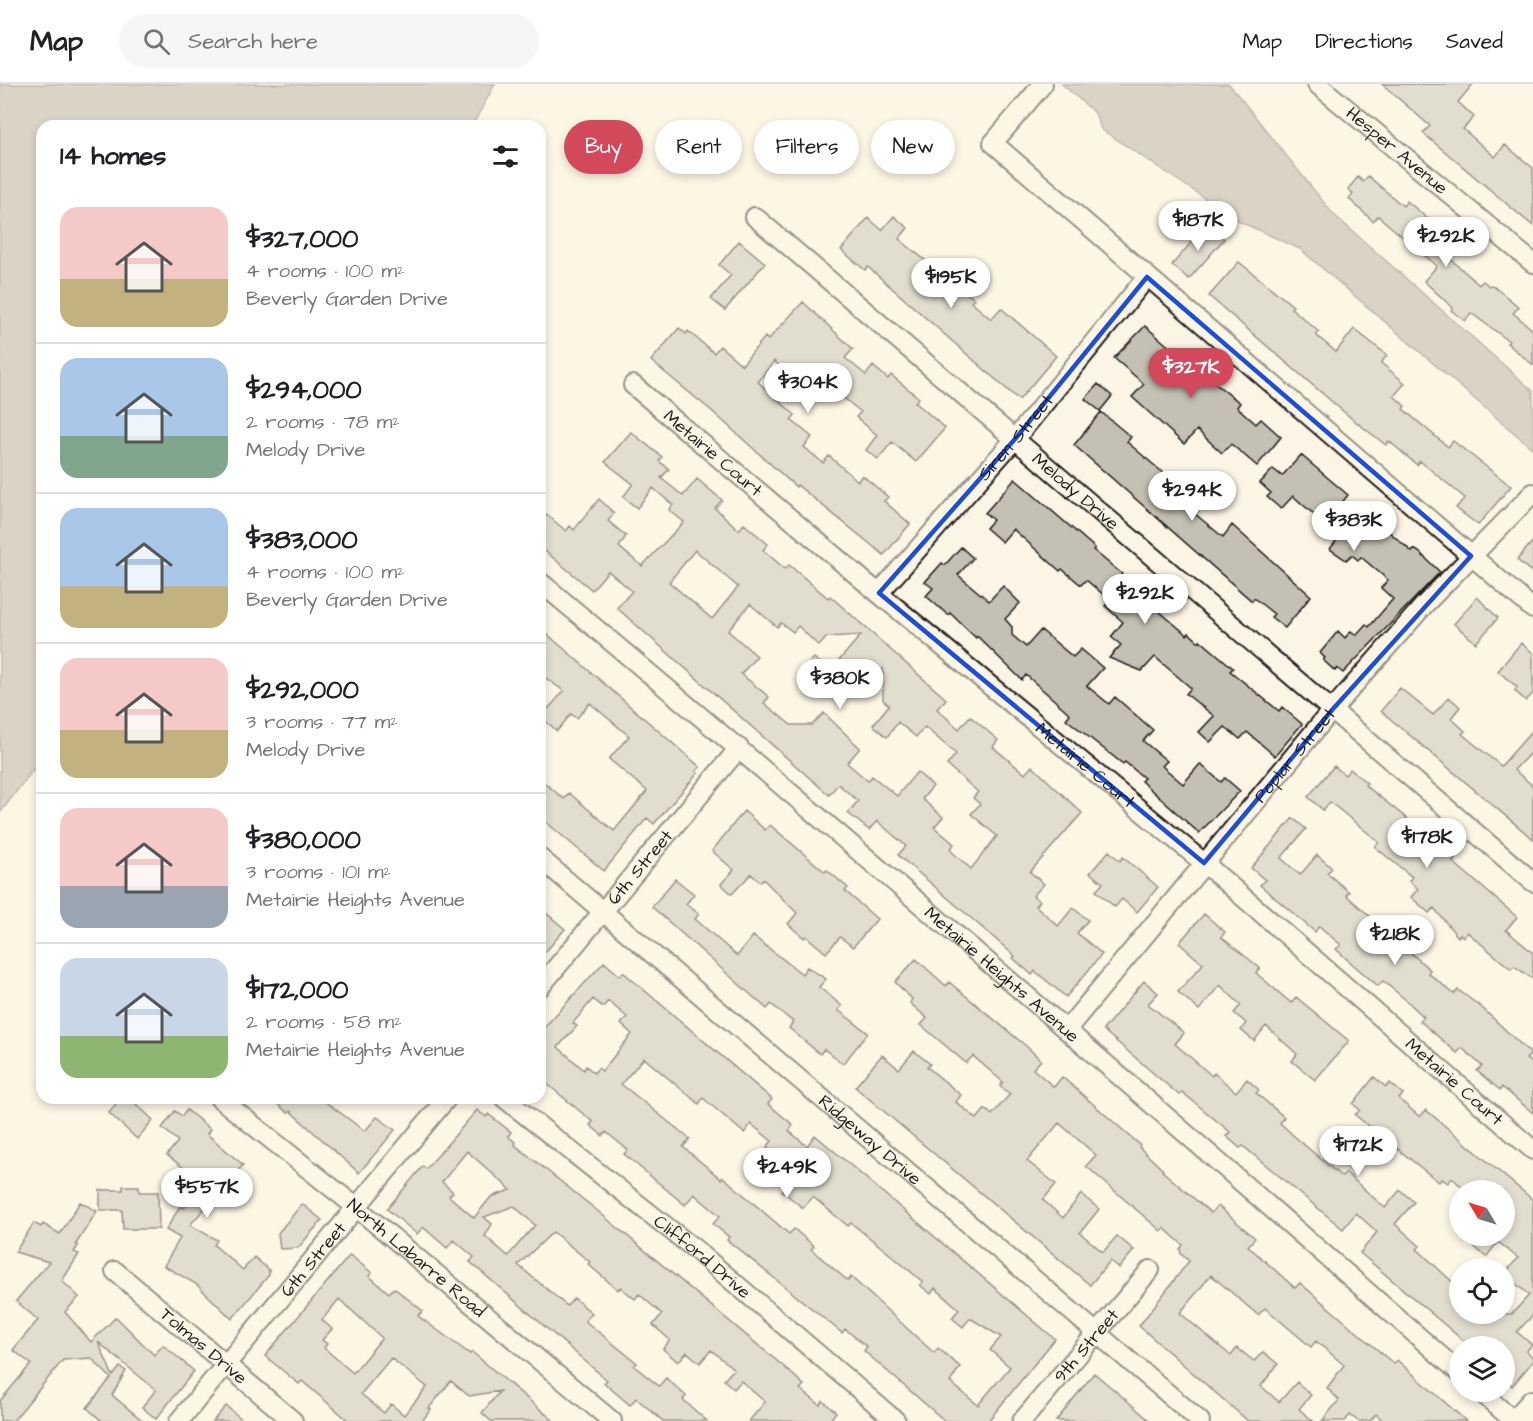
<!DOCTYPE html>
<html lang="en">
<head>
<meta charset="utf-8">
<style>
  body { margin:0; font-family:"Architects Daughter",sans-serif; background:#f6f6f6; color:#202124; height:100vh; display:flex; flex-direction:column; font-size:22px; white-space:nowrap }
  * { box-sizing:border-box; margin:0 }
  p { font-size:20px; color:#757577 }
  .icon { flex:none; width:33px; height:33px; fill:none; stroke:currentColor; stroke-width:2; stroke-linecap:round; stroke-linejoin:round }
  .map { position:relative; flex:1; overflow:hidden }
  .side { position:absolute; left:36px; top:36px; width:510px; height:984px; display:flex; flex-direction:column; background:#fff; border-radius:18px; box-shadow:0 3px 9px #0003 }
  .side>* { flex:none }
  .guide { position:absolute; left:564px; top:36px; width:570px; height:54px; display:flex; gap:12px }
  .needle { width:39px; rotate:308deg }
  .buttons { position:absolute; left:1449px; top:1096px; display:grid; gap:12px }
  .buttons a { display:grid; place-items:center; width:66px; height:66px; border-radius:50%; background:#fff; box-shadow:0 3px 9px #0003; font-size:30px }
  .price { position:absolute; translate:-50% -51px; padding:0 14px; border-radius:21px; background:#fff; color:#222; font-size:20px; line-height:39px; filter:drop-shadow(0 2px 3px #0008) }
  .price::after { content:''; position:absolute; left:50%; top:36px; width:18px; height:14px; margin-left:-9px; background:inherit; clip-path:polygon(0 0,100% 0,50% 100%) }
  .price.active { background:#d1495b; color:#fff }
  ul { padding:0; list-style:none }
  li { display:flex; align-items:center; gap:18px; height:150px; padding:0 24px }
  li+li { border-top:2px solid #e0e0e0 }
  li span { display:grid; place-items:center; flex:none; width:168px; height:120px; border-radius:18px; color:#555 }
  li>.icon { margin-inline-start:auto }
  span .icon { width:72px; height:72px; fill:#fffc; stroke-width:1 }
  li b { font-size:26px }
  h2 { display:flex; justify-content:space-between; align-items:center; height:72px; padding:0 24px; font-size:26px }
  .chip { padding:0 21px; border-radius:27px; background:#fff; box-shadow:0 3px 9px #0003; font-size:21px; line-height:54px }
  .chip.active { background:#d1495b; color:#fff }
  header { display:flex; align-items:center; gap:36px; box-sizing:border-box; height:84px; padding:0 30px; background:#fff; border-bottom:2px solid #e0e0e0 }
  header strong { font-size:28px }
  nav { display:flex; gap:33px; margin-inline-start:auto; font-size:21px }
  .search { width:420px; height:54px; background:#f6f6f6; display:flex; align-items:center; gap:15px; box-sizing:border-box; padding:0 21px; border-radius:33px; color:#757577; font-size:22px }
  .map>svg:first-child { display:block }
</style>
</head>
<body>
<header>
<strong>Map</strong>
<div class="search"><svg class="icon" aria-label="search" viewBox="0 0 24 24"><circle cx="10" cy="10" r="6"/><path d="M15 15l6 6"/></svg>Search here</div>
<nav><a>Map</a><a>Directions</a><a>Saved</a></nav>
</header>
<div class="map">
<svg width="1533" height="1337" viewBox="0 0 1533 1337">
  <rect width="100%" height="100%" fill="#fcf5e5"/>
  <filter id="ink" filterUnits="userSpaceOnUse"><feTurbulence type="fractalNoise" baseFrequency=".0167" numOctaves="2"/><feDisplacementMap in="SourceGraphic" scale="12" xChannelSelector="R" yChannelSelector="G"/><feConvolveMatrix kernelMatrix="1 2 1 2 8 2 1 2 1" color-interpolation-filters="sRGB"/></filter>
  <g filter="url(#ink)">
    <path fill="#b0aba1" stroke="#75726c" stroke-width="1.5" d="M0,0H495L472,42H42V674L0,729Z
      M1062,0H1229L1333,130L1533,307V365L1300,165L1241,138L1101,45L1095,29Z"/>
    <path fill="#c4c0b3" stroke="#1c1c1c" stroke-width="1.5" fill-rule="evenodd" d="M1382,0H1473L1458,18L1474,33L1463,45L1495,73L1505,61L1533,84V142L1423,49L1430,42Z
      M1368,92L1403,122L1407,117L1441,146L1431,157L1479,201L1483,197L1489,202L1492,201L1519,223L1513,229L1533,246V281L1507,259L1509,257L1471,229L1465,237L1451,226L1453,224L1424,197L1437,182L1378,132L1373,137L1349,115L1353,110L1348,105L1358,93L1363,98Z
      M894,132L908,144L899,155L927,178L925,181L946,199L948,198L962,210L965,207L974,215L971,218L991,235L1001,224L1056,272L1019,316L868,183L865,186L841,166L868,134L882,146Z
      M1207,140L1224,155L1189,195L1172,181Z
      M739,157L765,179L725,226L711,215L731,191L719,181Z
      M1239,178L1293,222L1291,224L1319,248L1316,251L1336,268L1354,245L1387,271L1381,279L1405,299L1394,312L1405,322L1403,325L1448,363L1453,357L1511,402L1478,441L1456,424L1465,414L1420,377L1417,381L1389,357L1386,361L1351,334L1209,212Z
      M803,218L853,265L845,274L866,291L873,282L888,295L891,291L919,314L915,318L945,344L916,378L892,358L878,375L866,366L877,351L856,333L861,328L835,307L831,312L800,285L793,293L774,277L758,298L795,331L791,336L812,353L804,363L823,379L829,372L858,397L862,391L888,413L884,417L910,440L884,471L797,401L796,403L713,328L651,277L679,244L686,250L688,247L714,269L720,262L742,281L765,253L768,256Z
      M1145,242L1173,266L1176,262L1200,283L1198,286L1240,319L1237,323L1256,340L1261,335L1281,353L1257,382L1231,360L1222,369L1197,346L1184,360L1132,313L1144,300L1114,274Z
      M1098,300L1112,312L1100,327L1085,315Z
      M1101,328L1131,353L1127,358L1202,422L1195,430L1223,453L1232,441L1311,512L1285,544L1271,533L1274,530L1254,514L1252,517L1074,361Z
      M631,348L662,373L659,377L669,385L661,394L683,412L697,395L722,416L715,424L739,446L744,440L768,460L763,466L785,485L789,481L828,514L830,512L946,615L937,625L959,645L970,632L998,656L993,663L1025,690L1032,682L1082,729L1030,788L1044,800L1033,812L1040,817L1036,822L1058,842L1073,824L1088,836L1077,849L1102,870L1066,913L1035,887L1032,891L1013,874L1015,872L898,771L906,762L877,737L869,746L848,729L858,717L838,700L829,711L617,524L632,507L608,487L592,506L540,463V437L546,430L566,447L570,442L574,446L599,415L614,429L608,437L626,452L619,463L642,482L684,438L669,426L673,421L653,404L637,424L623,413L633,400L605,378ZM695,466L738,503L712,535L669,498ZM750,520L777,543L781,539L793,548L798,542L819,562L827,553L861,551L830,587L814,574L804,585L829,608L849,584L869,601L883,585V616L889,621L873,641L887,653L898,638L916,653L925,643L956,670L947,681L978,708L973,714L980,720L971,730L997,752L971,785L950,766L954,760L934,743L943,733L922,715L933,702L917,688L897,712L872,692L868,697L847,679L860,664L824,629L812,641H791L764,619L769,613L741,590L757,572L728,547Z
      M1301,371L1348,411L1343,417L1384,447L1386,445L1412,468L1414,465L1419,468L1440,488L1343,589L1337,584L1335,587L1323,576L1325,574L1320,569L1338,547L1345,554L1351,547L1356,551L1366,540L1369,543L1393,515L1381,504L1388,496L1361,473L1358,476L1352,471L1346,476L1330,465L1337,456L1322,445L1326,441L1293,412L1281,425L1267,413L1271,409L1260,399L1273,385L1282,392Z
      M1015,395L1095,464L1093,466L1122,490L1119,493L1187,551L1189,549L1199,558L1200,556L1233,584L1230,587L1279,627L1282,623L1302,640L1275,672L1247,648L1240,655L1225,643L1210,658L1199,648L1214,632L1186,610L1191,604L1155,573L1142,587L1109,574L1121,561L1111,553L1123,538L1105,522L1110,516L1086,496L1081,501L1062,485L1060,487L1013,445L1002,458L986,444L993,436L985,429Z
      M1533,457V489L1517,476Z
      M961,463L973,474L958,491L989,517L1003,502L1020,519L1005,535L1012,543V551L1026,563L1041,546L1073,573L1081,565L1103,584L1087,602L1109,620L1115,613L1153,646L1143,657L1167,677L1162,682L1183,700L1200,680L1221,698L1225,694L1240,707L1199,749L1141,697L1144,694L1125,678L1123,680L1066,635L1070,630L1026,591L1022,596L977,552L976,554L950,529L948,531L926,512L933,504L925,498L942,479L945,481Z
      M1477,513L1498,534L1476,559L1454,540Z
      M540,544L700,683L696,687L698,689L654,740L647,734L604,787L540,733V695L564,715L569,709L614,747L647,707L609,675L629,652L590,619L577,634L571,630L557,647L541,633L564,607L540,590Z
      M1521,559L1533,569V609L1526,617L1515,607L1517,603L1498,587Z
      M1400,604L1433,631L1449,613L1460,623L1451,634L1465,647L1462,650L1501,682L1533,646V666L1514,686L1533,702V755L1381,627Z
      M1334,682L1345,691L1350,685L1367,699L1365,701L1456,774L1453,778L1517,833L1506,846L1533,869V895L1514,882L1511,885L1467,848L1464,853L1460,850L1458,853L1434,824L1429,829L1411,813L1418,805L1409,797L1412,793L1375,763L1379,758L1330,718L1323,726L1308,713Z
      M744,727L765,746L770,741L825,788L827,786L848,804L845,807L877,835L853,863L840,853L826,869L806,852L804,854L788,840L797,829L763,795L760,798L751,790L732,810L721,800L734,786L712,767Z
      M1293,734L1306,745L1281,774L1300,791L1317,771L1332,784L1327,789L1349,808L1346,811L1430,886L1428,889L1454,910L1458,906L1481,923L1531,970L1526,975L1533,980V1029L1502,1003L1500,1006L1477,987L1482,982L1462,964L1457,969L1420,937L1424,933L1406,916L1383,897L1378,902L1349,877L1336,865L1341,861L1319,842L1315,848L1260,801L1265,796L1251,784Z
      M1109,767L1120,777L1123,773L1158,803L1137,828L1122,815L1115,823L1096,807L1103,799L1090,789Z
      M675,795L694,810L686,820L699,830L695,835L737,872L753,852L802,890L807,883L826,895L819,903L842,922L838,926L868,949L843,980L824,965L820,970L789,944L793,938L771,920L767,925L652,823Z
      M540,824L565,845L540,874Z
      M1204,830L1225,848L1221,853L1260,884L1256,889L1291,919L1296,913L1349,957L1315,996L1292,977L1297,970L1266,942L1254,957L1241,946L1246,939L1234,929L1241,921L1220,901L1199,926L1178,908L1203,880L1179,859Z
      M916,875L946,902L949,898L1026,962L1041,976L1033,985L1054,1003L1062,993L1140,1061L1139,1063L1163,1086L1162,1087L1211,1129L1218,1122L1255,1154L1248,1162L1295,1204L1300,1199L1394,1280L1397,1276L1466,1337H1383L1376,1330L1370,1337H1358L1350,1331L1345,1337H1322L1339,1316L1327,1304L1344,1281L1316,1257L1311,1263L1265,1224L1258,1231L1211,1191L1180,1229L1231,1272L1237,1264L1254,1277L1263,1268L1278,1280L1261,1302L1279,1318L1297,1298L1311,1311L1299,1325L1313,1337H1248L1139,1242L1189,1177L1181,1170L1180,1165L1183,1161L1164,1144L1161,1147L1086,1082L1096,1071L1059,1039L1027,1077L1056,1100L1043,1116L1063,1134L1081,1110L1099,1125L1080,1149L1103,1168L1117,1152L1134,1166L1119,1184L1110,1177L1090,1201L855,1003L882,971L899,985L914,967L930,980L927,983L961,1011L956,1018L977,1035L985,1025L992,1031L1010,1010L1000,1002L1003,998L973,972L966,979L921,941L927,934L910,919L912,915L895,898Z
      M604,878L620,892L623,888L772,1015L768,1020L793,1041L789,1047L807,1062L815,1051L1055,1255L988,1337H945L864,1267L867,1263L845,1245L842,1249L727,1156L729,1153L713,1140L720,1132L694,1110L685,1121L624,1070L628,1066L606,1048L603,1052L590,1041L593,1038L540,994V948ZM593,915L603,923L608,917L627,933L621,940L632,950L602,987L598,984L594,989L586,982L584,986L558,963L577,942L573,939ZM644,974L699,1020L703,1014L744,1049L751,1040L772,1057L767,1063L797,1088L782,1107L803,1124L813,1113L848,1142L851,1139L885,1166L923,1198L920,1201L931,1210L935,1204L959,1225L952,1234L963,1243L970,1234L1001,1253L990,1266L1010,1283L978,1321L950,1298L960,1283L938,1264L934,1269L851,1193L848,1197L811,1165L814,1162L794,1145L789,1150L723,1093L721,1095L683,1063L690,1055L621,1000Z
      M1144,897L1158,909L1148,920L1184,949L1175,960L1212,992L1214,989L1236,1008L1247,995L1259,1006L1256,1009L1284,1033L1280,1039L1295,1053L1342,1093L1346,1089L1385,1124L1400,1106L1414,1118L1395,1140L1420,1162L1417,1165L1460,1205V1230H1512L1529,1211L1504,1190L1518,1174L1498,1158L1486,1173L1472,1161L1479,1152H1504V1107H1467L1452,1094L1448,1099L1442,1095L1439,1098L1355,1031L1360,1026L1353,1020L1374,993L1386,1003L1390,999L1403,1010L1399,1015L1420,1033L1426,1026L1533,1116V1231L1517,1248L1532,1261L1526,1267L1533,1273V1277L1512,1302L1504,1295V1263H1471L1360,1169L1377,1148L1356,1129L1343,1145L1243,1062L1240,1064L1226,1052L1230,1048L1182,1008L1179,1011L1103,946Z
      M120,1014H141L136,1020L153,1036L137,1055L109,1029Z
      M270,1014H320L365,1047L377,1033L395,1046L359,1089L290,1027L288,1029Z
      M187,1026L210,1045L207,1050L243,1081L190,1141L217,1156L214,1161L243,1186L254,1173L269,1186V1191L232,1235L196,1200L164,1182L180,1154L166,1146L180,1122L184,1124L201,1107L181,1090L185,1085L167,1071L178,1057L162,1044L175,1027L182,1032Z
      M477,1026L486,1033L488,1030L511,1048L508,1052L516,1059L515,1061L594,1124L783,1282L804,1301L800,1305L820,1321L823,1317L836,1328L829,1337H749L765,1318L741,1297L734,1305L724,1296L734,1285L711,1266L700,1279L687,1268L678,1278L663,1265L670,1256L653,1241L662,1230L639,1210L635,1215L620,1203L618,1206L588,1180L590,1178L553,1148L518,1181L567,1222L574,1214L592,1229L585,1237L637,1279L634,1282L659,1302L666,1294L686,1312L683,1316L707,1337H663L636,1314L630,1321L604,1299L607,1296L470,1178L474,1173L454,1156L447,1164L423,1143L417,1150L387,1125L423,1082L426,1085ZM467,1067L511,1106L491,1113L474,1134L449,1112L453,1108L442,1098ZM514,1122L535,1141L508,1172L485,1152L492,1140L484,1133Z
      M123,1102H139V1108H158L159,1145H123L122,1126H100V1106H123Z
      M80,1118L97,1127L76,1160L78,1162L74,1168L79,1170L62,1197L79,1213L65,1228L91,1258L116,1233L154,1271L163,1261L194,1287L156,1335L142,1323L156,1306L98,1258L113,1292L120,1283L126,1287L112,1311L143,1337H102L87,1324L111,1294L91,1274L63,1276L13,1337H0V1317L31,1280L13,1266L38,1236L16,1217L49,1178L15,1168L34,1139L41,1143L43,1140L60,1150Z
      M302,1120L322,1136L298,1164L280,1165L278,1149Z
      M350,1171L372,1189L369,1192L389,1209L394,1204L423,1227L418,1232L470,1270L472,1268L554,1337H491L482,1329L500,1307L469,1312L451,1297L429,1324L431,1325L422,1337H349L302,1297L299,1300L265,1272ZM339,1215L382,1254L353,1289L324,1264L327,1260L322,1256L332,1245L322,1236ZM391,1274L427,1303L404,1331L391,1320L384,1329L361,1310Z
      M1094,1289L1125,1315L1150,1337H1056Z
      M226,1322L244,1337H213Z"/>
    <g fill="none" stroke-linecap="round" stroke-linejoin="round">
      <g stroke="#1c1c1c" stroke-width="22">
        <g id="street">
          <path d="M1043,0L993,59L1533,525"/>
          <path id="s1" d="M1317,0L1533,179"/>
          <path id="s2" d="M755,133L1533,798"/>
          <path id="s3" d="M633,301L871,503L1204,779L1533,1066"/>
          <path id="s4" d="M540,498C851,757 1155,1022 1460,1289"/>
          <path id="s5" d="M879,509L1015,355L1147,193"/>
          <path id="s6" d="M540,774L1200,1337"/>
          <path id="s7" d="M540,903L739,664"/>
          <path id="s8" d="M1067,945L1332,626L1425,520L1533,409"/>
          <path id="s9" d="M219,1014L356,1123L612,1337"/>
          <path id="s10" d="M504,1014L696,1166L896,1337"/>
          <path id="s11" d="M115,1187L293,1337"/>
          <path d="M1481,1308L1514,1337"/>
          <path id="s12" d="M179,1337L447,1014"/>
          <path id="s13" d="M1022,1337L1150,1186"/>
        </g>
      </g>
      <g stroke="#1c1c1c" stroke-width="30">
        <path id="secondary" d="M1518,1337L1533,1320"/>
      </g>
      <use href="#street" stroke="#fcf5e5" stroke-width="18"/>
      <use href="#secondary" stroke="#fcf5e5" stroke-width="26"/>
    </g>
  </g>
  <path d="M0 0H1533V1337H0ZM1147,193L1471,472L1332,626L1204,779L879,509L1015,355Z" fill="#fcf5e5" fill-opacity=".55" fill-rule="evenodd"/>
  <path fill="none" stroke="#1d4ed8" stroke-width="4.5" stroke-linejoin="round" d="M1147,193L1471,472L1332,626L1204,779L879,509L1015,355Z"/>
  <g text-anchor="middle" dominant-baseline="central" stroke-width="6" stroke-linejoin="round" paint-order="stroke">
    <g font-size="18" fill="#1c1c1c" stroke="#fcf5e5">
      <text stroke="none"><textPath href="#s1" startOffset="104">Hesper Avenue</textPath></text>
      <text stroke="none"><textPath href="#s5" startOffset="207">Siren Street</textPath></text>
      <text stroke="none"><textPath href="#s3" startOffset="105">Metairie Court</textPath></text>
      <text stroke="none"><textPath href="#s2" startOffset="422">Melody Drive</textPath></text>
      <text stroke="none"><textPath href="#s8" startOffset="356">Poplar Street</textPath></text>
      <text stroke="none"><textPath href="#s3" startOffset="591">Metairie Court</textPath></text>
      <text stroke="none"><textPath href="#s7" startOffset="156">6th Street</textPath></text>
      <text stroke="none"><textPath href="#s4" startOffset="606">Metairie Heights Avenue</textPath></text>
      <text stroke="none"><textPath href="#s3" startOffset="1077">Metairie Court</textPath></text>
      <text stroke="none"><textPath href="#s6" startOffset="434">Ridgeway Drive</textPath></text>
      <text stroke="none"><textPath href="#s10" startOffset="254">Clifford Drive</textPath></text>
      <text stroke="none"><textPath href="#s9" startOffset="254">North Labarre Road</textPath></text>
      <text stroke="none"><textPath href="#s12" startOffset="210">6th Street</textPath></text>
      <text stroke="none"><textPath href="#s11" startOffset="116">Tolmas Drive</textPath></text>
      <text stroke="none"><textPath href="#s13" startOffset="99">9th Street</textPath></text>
    </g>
  </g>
</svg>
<div class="buttons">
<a><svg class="needle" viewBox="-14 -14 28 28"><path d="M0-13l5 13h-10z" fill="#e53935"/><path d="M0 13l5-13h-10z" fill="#757577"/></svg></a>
<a><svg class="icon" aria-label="locate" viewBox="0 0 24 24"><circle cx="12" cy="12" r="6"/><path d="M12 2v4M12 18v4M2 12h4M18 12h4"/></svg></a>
<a><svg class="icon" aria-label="layers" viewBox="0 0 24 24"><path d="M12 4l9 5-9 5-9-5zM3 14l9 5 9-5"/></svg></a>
</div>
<b class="price" style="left:1198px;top:168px">$187K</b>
<b class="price" style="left:1446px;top:184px">$292K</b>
<b class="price" style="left:951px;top:225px">$195K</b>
<b class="price active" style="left:1191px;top:315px">$327K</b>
<b class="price" style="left:808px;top:330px">$304K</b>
<b class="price" style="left:1192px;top:438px">$294K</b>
<b class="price" style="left:1354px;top:468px">$383K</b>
<b class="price" style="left:1145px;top:541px">$292K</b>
<b class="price" style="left:840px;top:626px">$380K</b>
<b class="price" style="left:1427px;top:785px">$178K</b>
<b class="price" style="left:1395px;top:882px">$218K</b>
<b class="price" style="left:1358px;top:1093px">$172K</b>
<b class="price" style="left:787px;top:1115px">$249K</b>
<b class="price" style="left:207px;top:1135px">$557K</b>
<div class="guide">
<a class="chip active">Buy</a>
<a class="chip">Rent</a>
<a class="chip">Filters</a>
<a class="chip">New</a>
</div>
<section class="side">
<h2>14 homes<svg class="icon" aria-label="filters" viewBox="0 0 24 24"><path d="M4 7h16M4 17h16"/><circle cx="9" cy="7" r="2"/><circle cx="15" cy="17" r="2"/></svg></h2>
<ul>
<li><span style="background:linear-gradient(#f6c9c9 60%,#c2b280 0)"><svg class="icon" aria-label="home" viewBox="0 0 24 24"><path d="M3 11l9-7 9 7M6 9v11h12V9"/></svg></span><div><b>$327,000</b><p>4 rooms · 100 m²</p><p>Beverly Garden Drive</p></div></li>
<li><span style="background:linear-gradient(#a9c7e8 65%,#7fa58c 0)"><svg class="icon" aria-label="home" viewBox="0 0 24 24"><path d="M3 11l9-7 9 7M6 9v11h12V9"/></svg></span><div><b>$294,000</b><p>2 rooms · 78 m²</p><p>Melody Drive</p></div></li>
<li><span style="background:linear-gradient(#a9c7e8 65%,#c2b280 0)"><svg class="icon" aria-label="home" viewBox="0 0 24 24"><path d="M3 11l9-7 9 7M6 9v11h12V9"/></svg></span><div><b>$383,000</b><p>4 rooms · 100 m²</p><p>Beverly Garden Drive</p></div></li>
<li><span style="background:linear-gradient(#f6c9c9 60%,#c2b280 0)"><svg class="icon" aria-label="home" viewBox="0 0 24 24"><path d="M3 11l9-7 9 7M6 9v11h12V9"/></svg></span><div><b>$292,000</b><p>3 rooms · 77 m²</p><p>Melody Drive</p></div></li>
<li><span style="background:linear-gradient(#f6c9c9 65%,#9aa5b1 0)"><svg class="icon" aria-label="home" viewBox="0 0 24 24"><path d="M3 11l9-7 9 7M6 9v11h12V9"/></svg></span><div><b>$380,000</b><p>3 rooms · 101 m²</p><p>Metairie Heights Avenue</p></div></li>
<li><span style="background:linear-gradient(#c9d6e8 65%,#8fb573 0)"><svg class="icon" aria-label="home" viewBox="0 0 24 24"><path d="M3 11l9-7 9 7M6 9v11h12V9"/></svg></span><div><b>$172,000</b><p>2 rooms · 58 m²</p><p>Metairie Heights Avenue</p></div></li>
</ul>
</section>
</div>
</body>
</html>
